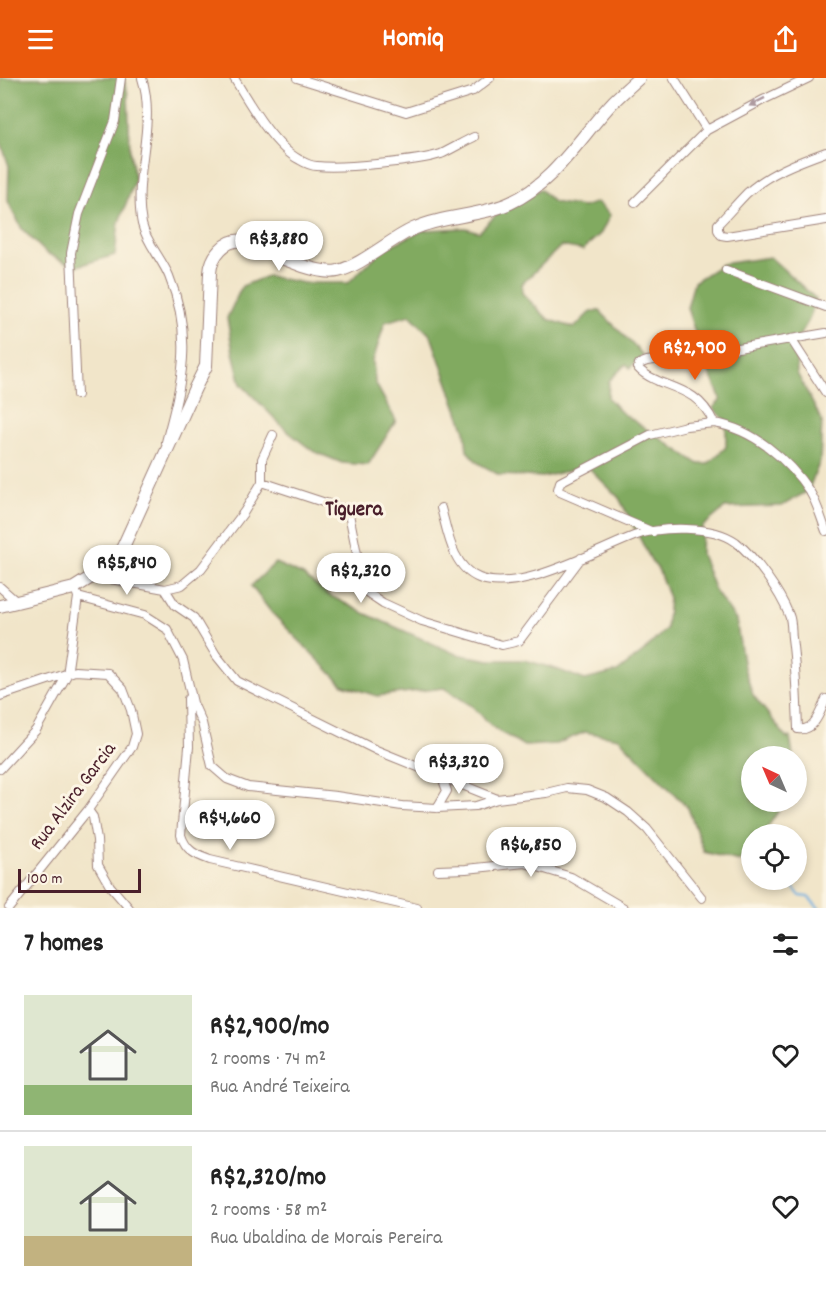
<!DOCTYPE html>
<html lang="en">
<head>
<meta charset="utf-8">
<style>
  body { margin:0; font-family:Dekko,sans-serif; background:#f6f6f6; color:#222; height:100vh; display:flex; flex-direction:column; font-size:22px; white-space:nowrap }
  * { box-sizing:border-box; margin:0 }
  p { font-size:20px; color:#767676 }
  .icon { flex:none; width:33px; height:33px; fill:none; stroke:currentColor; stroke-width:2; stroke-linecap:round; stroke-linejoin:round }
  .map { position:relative; height:830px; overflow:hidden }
  .side { display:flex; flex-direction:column; background:#fff; flex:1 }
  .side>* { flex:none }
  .needle { width:39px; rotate:316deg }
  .buttons { position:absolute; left:741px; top:668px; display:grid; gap:12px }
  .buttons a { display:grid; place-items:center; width:66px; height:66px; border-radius:50%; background:#fff; box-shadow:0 3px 9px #0003; font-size:30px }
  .scale { position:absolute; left:18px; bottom:15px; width:123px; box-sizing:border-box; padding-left:6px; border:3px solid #4a1f2b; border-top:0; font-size:16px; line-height:21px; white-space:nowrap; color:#4a1f2b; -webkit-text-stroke:4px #fcf5e5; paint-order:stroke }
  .price { position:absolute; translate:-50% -51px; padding:0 14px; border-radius:21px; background:#fff; color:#222; font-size:20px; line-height:39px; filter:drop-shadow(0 2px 3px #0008) }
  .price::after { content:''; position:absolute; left:50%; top:36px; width:18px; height:14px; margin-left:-9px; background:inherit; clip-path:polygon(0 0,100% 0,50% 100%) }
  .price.selected { background:#ea580c; color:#fff }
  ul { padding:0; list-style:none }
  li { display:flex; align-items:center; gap:18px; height:150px; padding:0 24px }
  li+li { border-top:2px solid #e0e0e0 }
  li span { display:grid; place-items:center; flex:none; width:168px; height:120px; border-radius:0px; color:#555 }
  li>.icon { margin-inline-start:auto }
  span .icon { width:72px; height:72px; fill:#fffc; stroke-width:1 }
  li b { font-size:26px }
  h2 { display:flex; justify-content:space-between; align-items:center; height:72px; padding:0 24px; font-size:26px }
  header { display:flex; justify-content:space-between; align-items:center; height:78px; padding:0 24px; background:#ea580c; color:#fff; font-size:27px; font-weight:700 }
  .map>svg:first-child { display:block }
</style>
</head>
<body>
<header><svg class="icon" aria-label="menu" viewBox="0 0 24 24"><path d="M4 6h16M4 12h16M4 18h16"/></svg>Homiq<svg class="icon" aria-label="share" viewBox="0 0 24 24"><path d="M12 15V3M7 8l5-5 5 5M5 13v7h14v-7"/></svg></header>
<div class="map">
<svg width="826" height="830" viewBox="0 0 826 830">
  <rect width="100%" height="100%" fill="#fcf5e5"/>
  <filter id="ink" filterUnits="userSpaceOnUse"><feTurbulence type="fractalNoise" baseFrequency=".0167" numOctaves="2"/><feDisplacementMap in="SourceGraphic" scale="12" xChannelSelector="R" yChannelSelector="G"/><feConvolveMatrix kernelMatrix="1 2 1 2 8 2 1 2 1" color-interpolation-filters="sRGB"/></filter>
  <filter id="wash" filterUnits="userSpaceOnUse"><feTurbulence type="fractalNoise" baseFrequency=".008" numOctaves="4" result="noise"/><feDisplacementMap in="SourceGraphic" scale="24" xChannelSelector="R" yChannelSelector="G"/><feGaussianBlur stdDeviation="1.35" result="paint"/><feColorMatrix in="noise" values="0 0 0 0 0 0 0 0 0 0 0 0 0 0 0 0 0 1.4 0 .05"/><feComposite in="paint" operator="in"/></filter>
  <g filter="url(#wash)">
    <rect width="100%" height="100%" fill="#f1e5c9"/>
    <path fill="#81aa61" stroke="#666446" stroke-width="1.5" d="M0,0H123L128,16L130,74L135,102L119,144L115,177L74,189L46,175L22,151L8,123L9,88L0,62Z
      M540,111L553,124L583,129L597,124L610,137L601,155L583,172L561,168L522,206V215L548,241L574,250L591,233H600L643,277L630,290L626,286L609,303L608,320L621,334L699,386H708L726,369V343L713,330L720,323V319L705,285L687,230L694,204L722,186L770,179L816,221L809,242L795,265L797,295L822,343L820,383L808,413L782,428L725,430L702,449L701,476L715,513L736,542L744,590L753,617L787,660L790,659L793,678H752V723H785L763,756H752L751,770L739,783L704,774L688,730L619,660L585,654L556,666L524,668L495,651L472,628L444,610L377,618L343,607L271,534L251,508L275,485L303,497L329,517L364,535L456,576L490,582H525L556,591L585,602L617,594L643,574L666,551L669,520L658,491L652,484L619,420L587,388L543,399L499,397L478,385L467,373L465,353L431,258L410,237L385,244L373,283L375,304L396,343L368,387L342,385L313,373L287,353L241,306L233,274L227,240L242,208L267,198L304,205H348L383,171L424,152L466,150L479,154L496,137Z"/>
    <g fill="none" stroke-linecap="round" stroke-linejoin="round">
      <path stroke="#6eb0e3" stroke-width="2" d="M756,803L778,810L793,809L800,818L808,819L819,830"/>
    </g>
  </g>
  <g filter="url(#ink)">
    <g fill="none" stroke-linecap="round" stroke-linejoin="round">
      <g stroke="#9e827a" stroke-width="10">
        <path id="minor" d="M142,0C157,47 132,98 142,146C146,164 162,181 169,198C194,259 182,304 166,364
          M234,0C249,25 274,69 300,82C305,85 312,88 317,88C340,91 420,83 441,76C452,71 463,64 474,59
          M297,0L406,34L473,13L490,0
          M674,0L707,52
          M826,74C798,84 769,95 747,115C737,125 728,136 718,146V152L721,157L727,158L826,142
          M635,124L707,52L763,22L809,0
          M726,192L826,229
          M791,261L826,315
          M77,317L71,175L79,136L115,43L121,0
          M714,345C753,351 788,381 810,414C817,425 821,440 826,453
          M262,404L344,431L349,436L362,501L368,515L383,525L422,543L502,567L519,563L581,480
          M441,430C448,455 452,489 479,500C519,516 595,473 634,458C660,448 713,447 736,464C756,480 780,514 789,537C792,544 791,553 792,560C796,590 797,620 798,651C815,654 820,633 826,621
          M653,454L560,414L558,411L560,404L650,357L686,348L714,345C701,317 684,313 658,303C650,299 644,297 638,290L639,286L647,283L726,272L826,255
          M94,498L165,511L182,507L201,491L244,434L262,404V381L273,357
          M0,509L18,525
          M165,511L175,527L194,540L216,577L237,603L376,672L497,721
          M78,519L145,537L167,551L183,582L193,625L202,645L212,688L227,701L248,709L336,718L402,728L437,730L476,728L497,721L546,715L567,710L587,712L607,720L628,734L647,751L702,820
          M0,618L75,593L108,595L123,611L131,632L136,656L132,669L88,732L9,830
          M188,621L189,669L181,757C186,773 196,777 210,782L417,830
          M0,691L36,652L67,597L78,519L77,516
          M437,730L447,713L442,699
          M88,732L93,739L97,762L98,787L110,808L129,830
          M438,792L466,791L525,785L571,799L624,830"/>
      </g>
      <g stroke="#9e827a" stroke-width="14">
        <path id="secondary" d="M0,528L74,510L109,488L123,469L195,310L206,288L210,195C211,179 225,159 245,163C253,164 262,171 269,174C285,182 321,197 338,193C362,187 389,162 413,151C444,137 479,139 510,125C554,105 580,59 613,24C621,16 630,8 639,0"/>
      </g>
      <use href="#minor" stroke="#fff" stroke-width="8"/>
      <use href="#secondary" stroke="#fff" stroke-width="12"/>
    </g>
    <defs><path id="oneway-solid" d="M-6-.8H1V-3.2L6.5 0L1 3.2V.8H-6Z" transform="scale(1.5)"/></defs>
    <use fill="#ae9aa0" href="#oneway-solid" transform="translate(757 24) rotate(153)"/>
  </g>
  <g text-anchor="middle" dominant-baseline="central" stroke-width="6" stroke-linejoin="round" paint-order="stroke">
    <g font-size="20" fill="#4a1f2b" stroke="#fcf5e5">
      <text transform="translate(74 719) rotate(-53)">Rua Alzira Garcia</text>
    </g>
    <g font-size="21" font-weight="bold" fill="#4a1f2b" stroke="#fcf5e5">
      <text x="354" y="433">Tiguera</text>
    </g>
  </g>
</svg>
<div class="buttons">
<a><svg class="needle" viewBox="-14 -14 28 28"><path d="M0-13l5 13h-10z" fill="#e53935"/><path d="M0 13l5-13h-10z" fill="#767676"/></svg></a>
<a><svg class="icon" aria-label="locate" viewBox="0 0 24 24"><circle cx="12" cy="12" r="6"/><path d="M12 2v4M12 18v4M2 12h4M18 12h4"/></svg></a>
</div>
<div class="scale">100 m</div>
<b class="price" style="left:279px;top:194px">R$3,880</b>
<b class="price selected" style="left:695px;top:303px">R$2,900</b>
<b class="price" style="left:127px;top:518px">R$5,840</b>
<b class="price" style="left:361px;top:526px">R$2,320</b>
<b class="price" style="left:459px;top:717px">R$3,320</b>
<b class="price" style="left:230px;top:773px">R$4,660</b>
<b class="price" style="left:531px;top:800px">R$6,850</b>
</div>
<section class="side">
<h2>7 homes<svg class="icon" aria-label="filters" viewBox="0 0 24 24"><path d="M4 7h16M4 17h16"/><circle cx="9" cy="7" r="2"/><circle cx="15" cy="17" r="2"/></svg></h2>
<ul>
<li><span style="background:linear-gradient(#dfe7d0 75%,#8fb573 0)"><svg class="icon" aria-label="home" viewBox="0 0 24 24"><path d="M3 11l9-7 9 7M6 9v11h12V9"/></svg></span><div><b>R$2,900/mo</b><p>2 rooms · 74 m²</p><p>Rua André Teixeira</p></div><svg class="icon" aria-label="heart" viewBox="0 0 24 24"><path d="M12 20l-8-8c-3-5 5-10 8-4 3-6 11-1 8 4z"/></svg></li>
<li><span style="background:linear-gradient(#dfe7d0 75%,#c2b280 0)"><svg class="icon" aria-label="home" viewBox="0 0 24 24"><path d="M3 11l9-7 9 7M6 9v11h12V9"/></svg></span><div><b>R$2,320/mo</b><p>2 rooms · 58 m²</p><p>Rua Ubaldina de Morais Pereira</p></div><svg class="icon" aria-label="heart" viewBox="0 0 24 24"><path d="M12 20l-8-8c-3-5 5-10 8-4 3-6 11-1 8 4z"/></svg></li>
</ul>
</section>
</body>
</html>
